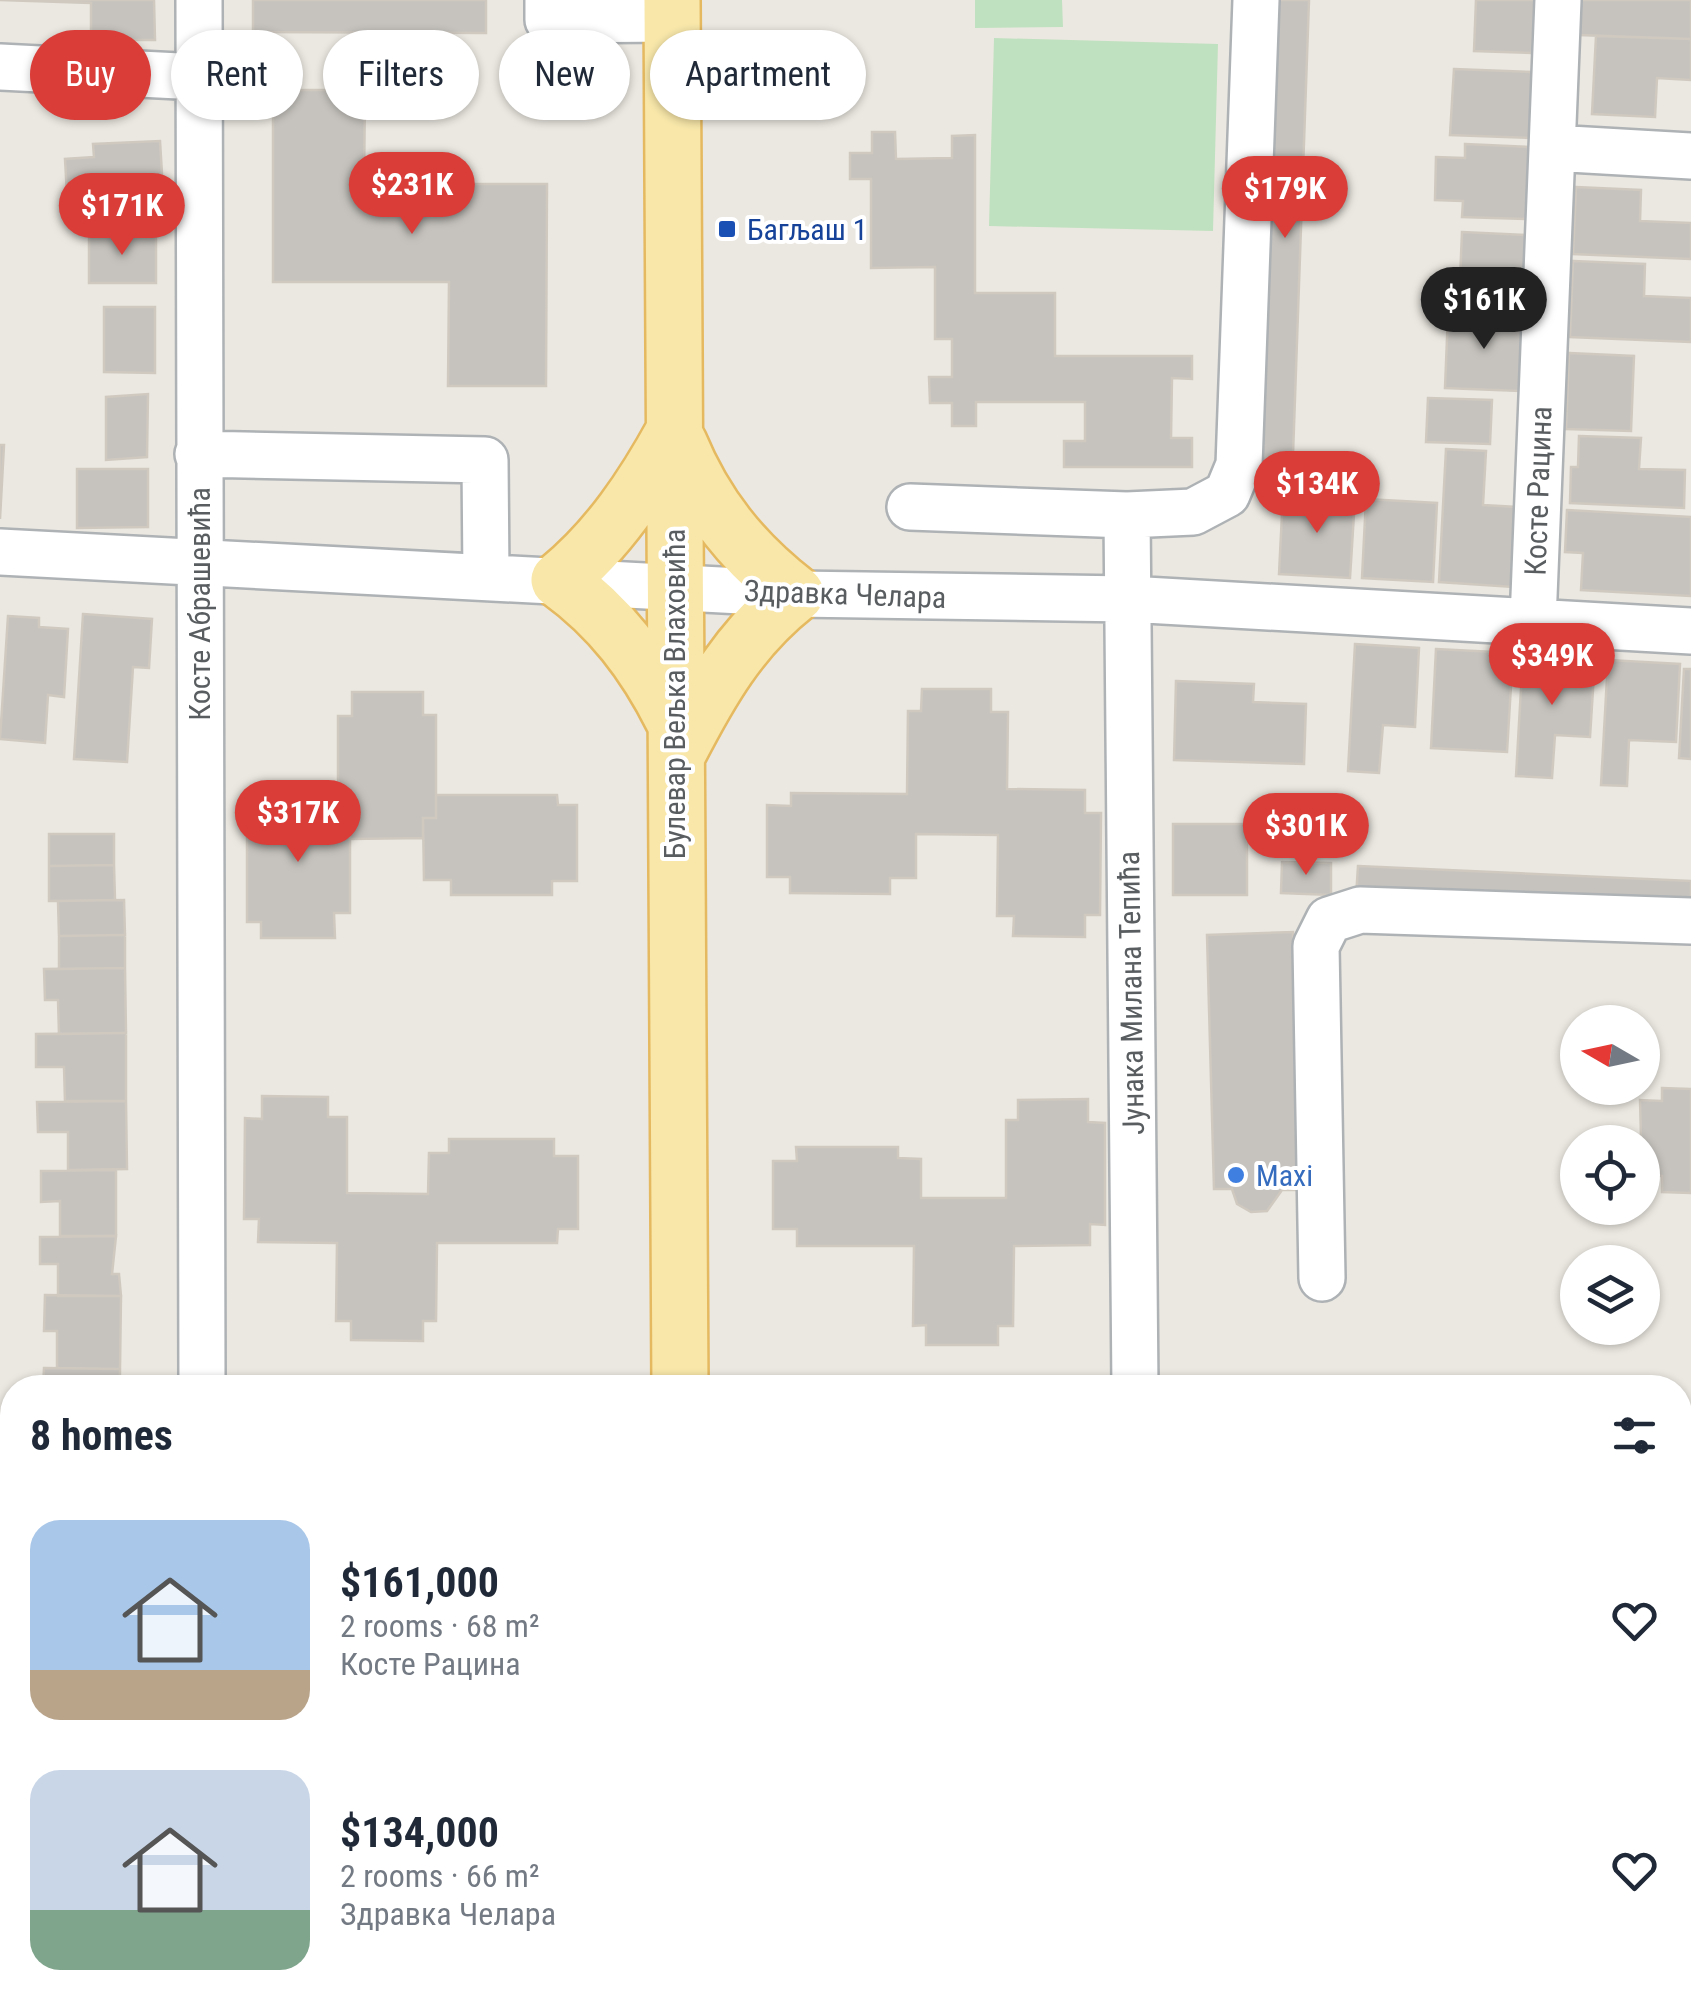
<!DOCTYPE html>
<html lang="en">
<head>
<meta charset="utf-8">
<style>
  body { margin:0; font-family:"Roboto Condensed",sans-serif; background:#f2f2f3; color:#1f2937; height:100vh; display:flex; flex-direction:column; font-size:38px; white-space:nowrap }
  * { box-sizing:border-box; margin:0 }
  p { font-size:32px; color:#747a83 }
  .icon { flex:none; width:55px; height:55px; fill:none; stroke:currentColor; stroke-width:2; stroke-linecap:round; stroke-linejoin:round }
  .map { position:relative; flex:1; overflow:hidden }
  .drawer { position:absolute; left:0px; top:1375px; width:1692px; height:642px; display:flex; flex-direction:column; background:#fff; border-radius:40px 40px 0 0; box-shadow:0 2px 8px #0004 }
  .drawer>* { flex:none }
  .top-card { position:absolute; left:30px; top:30px; width:1000px; height:90px; display:flex; gap:20px }
  .needle { width:65px; rotate:279deg }
  .fabs { position:absolute; left:1560px; top:1005px; display:grid; gap:20px }
  .fabs a { display:grid; place-items:center; width:100px; height:100px; border-radius:50%; background:#fff; box-shadow:0 2px 8px #0004; font-size:50px }
  .price { position:absolute; translate:-50% -85px; padding:0 22px; border-radius:35px; background:#da3c38; color:#fff; font-size:32px; line-height:65px; filter:drop-shadow(0 2px 5px #0008) }
  .price::after { content:''; position:absolute; left:50%; top:60px; width:30px; height:22px; margin-left:-15px; background:inherit; clip-path:polygon(0 0,100% 0,50% 100%) }
  .price.on { background:#222; color:#fff }
  ul { padding:0; list-style:none }
  li { display:flex; align-items:center; gap:30px; height:250px; padding:0 30px }
  li span { display:grid; place-items:center; flex:none; width:280px; height:200px; border-radius:30px; color:#555 }
  li>.icon { margin-inline-start:auto }
  span .icon { width:120px; height:120px; fill:#fffc; stroke-width:1 }
  li b { font-size:42px }
  h2 { display:flex; justify-content:space-between; align-items:center; height:120px; padding:0 30px; font-size:42px }
  .tag { padding:0 35px; border-radius:45px; background:#fff; box-shadow:0 2px 8px #0004; font-size:35px; line-height:90px }
  .tag.on { background:#da3c38; color:#fff }
  .map>svg:first-child { display:block }
</style>
</head>
<body>
<div class="map">
<svg width="1691" height="2016" viewBox="0 0 1691 2016">
  <rect width="100%" height="100%" fill="#ebe8e1"/>
  <path fill="#c0e1bf" d="M975,0H1062L1063,27L975,28Z
    M994,38L1218,44L1213,231L989,226Z"/>
  <path fill="#c6c3be" stroke="#cfc9c0" stroke-width="2.5" d="M0,0H154L155,40H91V3Z
    M253,0H486V33L253,32Z
    M1278,0H1309L1292,483L1261,482Z
    M1476,0H1535L1532,53L1474,51Z
    M1581,0H1691V39L1579,35Z
    M1596,36L1691,39V80L1657,78L1655,117L1592,114Z
    M1454,69L1533,72L1530,138L1450,135Z
    M273,90H365L364,184H547L546,386H448L449,282H273Z
    M872,132H895L896,159L952,158V136L975,135V293H1055V356H1192V379L1172,378L1171,438H1192V467H1064V441H1085V402H976V426H952V403H930L929,377H952V339H935V267L871,268V179H850V153H872Z
    M160,141L163,190L67,195L65,159L94,157L93,144Z
    M1465,144L1530,147L1527,219L1462,217L1463,201L1435,200L1436,157L1465,158Z
    M1576,187L1641,190L1640,221L1691,223V259L1573,254Z
    M1462,232L1527,235L1523,307L1459,304Z
    M89,233H156V283H89Z
    M1573,261L1645,264L1644,296L1691,298V342L1570,337Z
    M104,307H155V373L104,372Z
    M1448,314L1523,317L1520,391L1445,388Z
    M1569,353L1634,356L1631,431L1566,429Z
    M148,394L147,457L106,460V397Z
    M1428,398L1492,400L1490,444L1426,442Z
    M1579,436L1641,438L1639,469L1685,470L1684,508L1570,503L1571,467H1578Z
    M0,445H4L0,519Z
    M1446,449L1486,451L1483,505L1517,507L1513,587L1439,582Z
    M77,469H148V527L77,528Z
    M1283,494L1355,498L1350,578L1279,574Z
    M1366,499L1437,503L1433,582L1362,578Z
    M1567,510L1691,517V596L1581,590L1583,553L1565,552Z
    M83,614L152,619L149,668L133,667L127,762L74,759Z
    M8,616L39,618V627L68,629L64,697L48,695L45,743L0,739Z
    M1355,644L1419,648L1415,727L1383,725L1379,773L1348,771Z
    M1436,649L1513,653L1507,752L1431,748Z
    M1523,654L1595,658L1590,737L1555,735L1552,778L1516,776Z
    M1608,660L1680,664L1676,742L1629,740L1627,786L1601,785Z
    M1684,669H1691V759L1679,758Z
    M1176,681L1254,684L1253,702L1306,704L1304,764L1174,760Z
    M922,689H991V712H1008L1007,789L1085,790V813H1101L1100,915H1085V937L1013,936L1014,916H997L998,835L916,834V878H890V894L790,893V877H767V805L791,806V793L907,794L908,711H921Z
    M352,692H423V715H436V818H423V838L350,839V820H338V716H352Z
    M259,792H338V820H350V913H334L335,938H261V922H247V818H259Z
    M436,795H557L558,805H577V881H552V895H451V880H424L423,818H436Z
    M1173,824H1247V895H1173Z
    M49,834H114V865L49,866Z
    M1282,862L1331,863V895L1281,893Z
    M114,865L115,900L49,901V866Z
    M1358,866L1691,881V912L1356,898Z
    M124,900L125,935L59,936L58,901Z
    M1293,932L1297,1190H1282L1267,1211L1251,1212L1237,1204L1232,1189H1214L1207,935Z
    M125,935V968L59,969V936Z
    M125,968L126,1033L59,1034L58,1000H45L44,969Z
    M126,1033V1101H65L64,1067H36V1034Z
    M1662,1088L1691,1089V1193L1662,1192V1176L1642,1175L1640,1100L1662,1101Z
    M262,1096L328,1097V1117H347V1193L428,1194L429,1153H449V1139H554V1156H578V1229H558L557,1243H437L436,1321H423V1341L351,1340V1321H336L337,1243L258,1242L259,1219H244L245,1118L262,1119Z
    M1088,1099V1122L1105,1123V1225L1090,1224V1245L1014,1246L1013,1326H998V1345H926V1325L913,1326L914,1246H797V1229H773V1161H797L796,1147H898V1158L921,1159V1198H1006V1120H1018V1100Z
    M126,1101L127,1169L68,1170V1132H38L37,1102Z
    M116,1170V1236H60V1201L41,1202V1171Z
    M116,1236L112,1274H119L121,1296H58V1264H40V1237Z
    M45,1295L121,1296L120,1369L57,1368V1331H44Z
    M44,1368L120,1369V1388H43Z
    M1680,1706H1691V1857H1680Z
    M50,2005H111V2016H50Z
    M340,2005H440V2016H340Z
    M915,2005H1018V2016H915Z"/>
  <g fill="none" stroke-linecap="round" stroke-linejoin="round">
    <g stroke="#aeb2b5" stroke-width="50">
      <path id="minor" d="M199,0L202,1388
        M548,0V20L672,19
        M0,67L199,77
        M1552,148L1691,156
        M198,454L485,460L486,576
        M910,507L1127,515L1193,512L1227,494L1239,465L1256,0
        M1127,515L1135,1388
        M0,552L796,594L1128,599L1691,631
        M1533,621L1558,0
        M1322,1278L1316,946L1329,920L1360,910L1691,921
        M205,2005V2016
        M1142,2005V2016"/>
    </g>
    <g stroke="#e5b960" stroke-width="60">
      <path id="major" d="M672,0L680,1388
        M673,719C645,663 610,617 559,580C608,540 644,486 674,431
        M678,753C710,691 740,638 796,594C743,553 705,506 679,443
        M686,2005V2016"/>
    </g>
    <use href="#minor" stroke="#fff" stroke-width="45"/>
    <use href="#major" stroke="#f8e7a9" stroke-width="55"/>
  </g>
  <rect fill="#1a4fb4" stroke="#fff" stroke-width="4" x="717" y="219" width="20" height="20" rx="5"/>
  <circle fill="#3f7fe0" stroke="#fff" stroke-width="4" cx="1236" cy="1175" r="10"/>
  <g text-anchor="middle" dominant-baseline="central" stroke-width="8" stroke-linejoin="round" paint-order="stroke">
    <g font-size="30" fill="#164399" stroke="#fff" text-anchor="start">
      <text x="747" y="229">Багљаш 1</text>
    </g>
    <g font-size="30" fill="#595d60" stroke="#fff">
      <text transform="translate(1538 491) rotate(-88)">Косте Рацина</text>
      <text transform="translate(845 594) rotate(2)">Здравка Челара</text>
      <text transform="translate(199 604) rotate(-90)">Косте Абрашевића</text>
      <text transform="translate(674 694) rotate(-90)">Булевар Вељка Влаховића</text>
      <text transform="translate(1131 993) rotate(-91)">Јунака Милана Тепића</text>
    </g>
    <g font-size="30" fill="#366cbe" stroke="#fff" text-anchor="start">
      <text x="1256" y="1175">Maxi</text>
    </g>
  </g>
</svg>
<div class="fabs">
<a><svg class="needle" viewBox="-14 -14 28 28"><path d="M0-13l5 13h-10z" fill="#e53935"/><path d="M0 13l5-13h-10z" fill="#747a83"/></svg></a>
<a><svg class="icon" aria-label="locate" viewBox="0 0 24 24"><circle cx="12" cy="12" r="6"/><path d="M12 2v4M12 18v4M2 12h4M18 12h4"/></svg></a>
<a><svg class="icon" aria-label="layers" viewBox="0 0 24 24"><path d="M12 4l9 5-9 5-9-5zM3 14l9 5 9-5"/></svg></a>
</div>
<b class="price" style="left:412px;top:237px">$231K</b>
<b class="price" style="left:1285px;top:241px">$179K</b>
<b class="price" style="left:122px;top:258px">$171K</b>
<b class="price on" style="left:1484px;top:352px">$161K</b>
<b class="price" style="left:1317px;top:536px">$134K</b>
<b class="price" style="left:1552px;top:708px">$349K</b>
<b class="price" style="left:298px;top:865px">$317K</b>
<b class="price" style="left:1306px;top:878px">$301K</b>
<div class="top-card">
<a class="tag on">Buy</a>
<a class="tag">Rent</a>
<a class="tag">Filters</a>
<a class="tag">New</a>
<a class="tag">Apartment</a>
</div>
<section class="drawer">
<h2>8 homes<svg class="icon" aria-label="filters" viewBox="0 0 24 24"><path d="M4 7h16M4 17h16"/><circle cx="9" cy="7" r="2"/><circle cx="15" cy="17" r="2"/></svg></h2>
<ul>
<li><span style="background:linear-gradient(#a9c7e8 75%,#b9a48a 0)"><svg class="icon" aria-label="home" viewBox="0 0 24 24"><path d="M3 11l9-7 9 7M6 9v11h12V9"/></svg></span><div><b>$161,000</b><p>2 rooms · 68 m²</p><p>Косте Рацина</p></div><svg class="icon" aria-label="heart" viewBox="0 0 24 24"><path d="M12 20l-8-8c-3-5 5-10 8-4 3-6 11-1 8 4z"/></svg></li>
<li><span style="background:linear-gradient(#c9d6e8 70%,#7fa58c 0)"><svg class="icon" aria-label="home" viewBox="0 0 24 24"><path d="M3 11l9-7 9 7M6 9v11h12V9"/></svg></span><div><b>$134,000</b><p>2 rooms · 66 m²</p><p>Здравка Челара</p></div><svg class="icon" aria-label="heart" viewBox="0 0 24 24"><path d="M12 20l-8-8c-3-5 5-10 8-4 3-6 11-1 8 4z"/></svg></li>
</ul>
</section>
</div>
</body>
</html>
